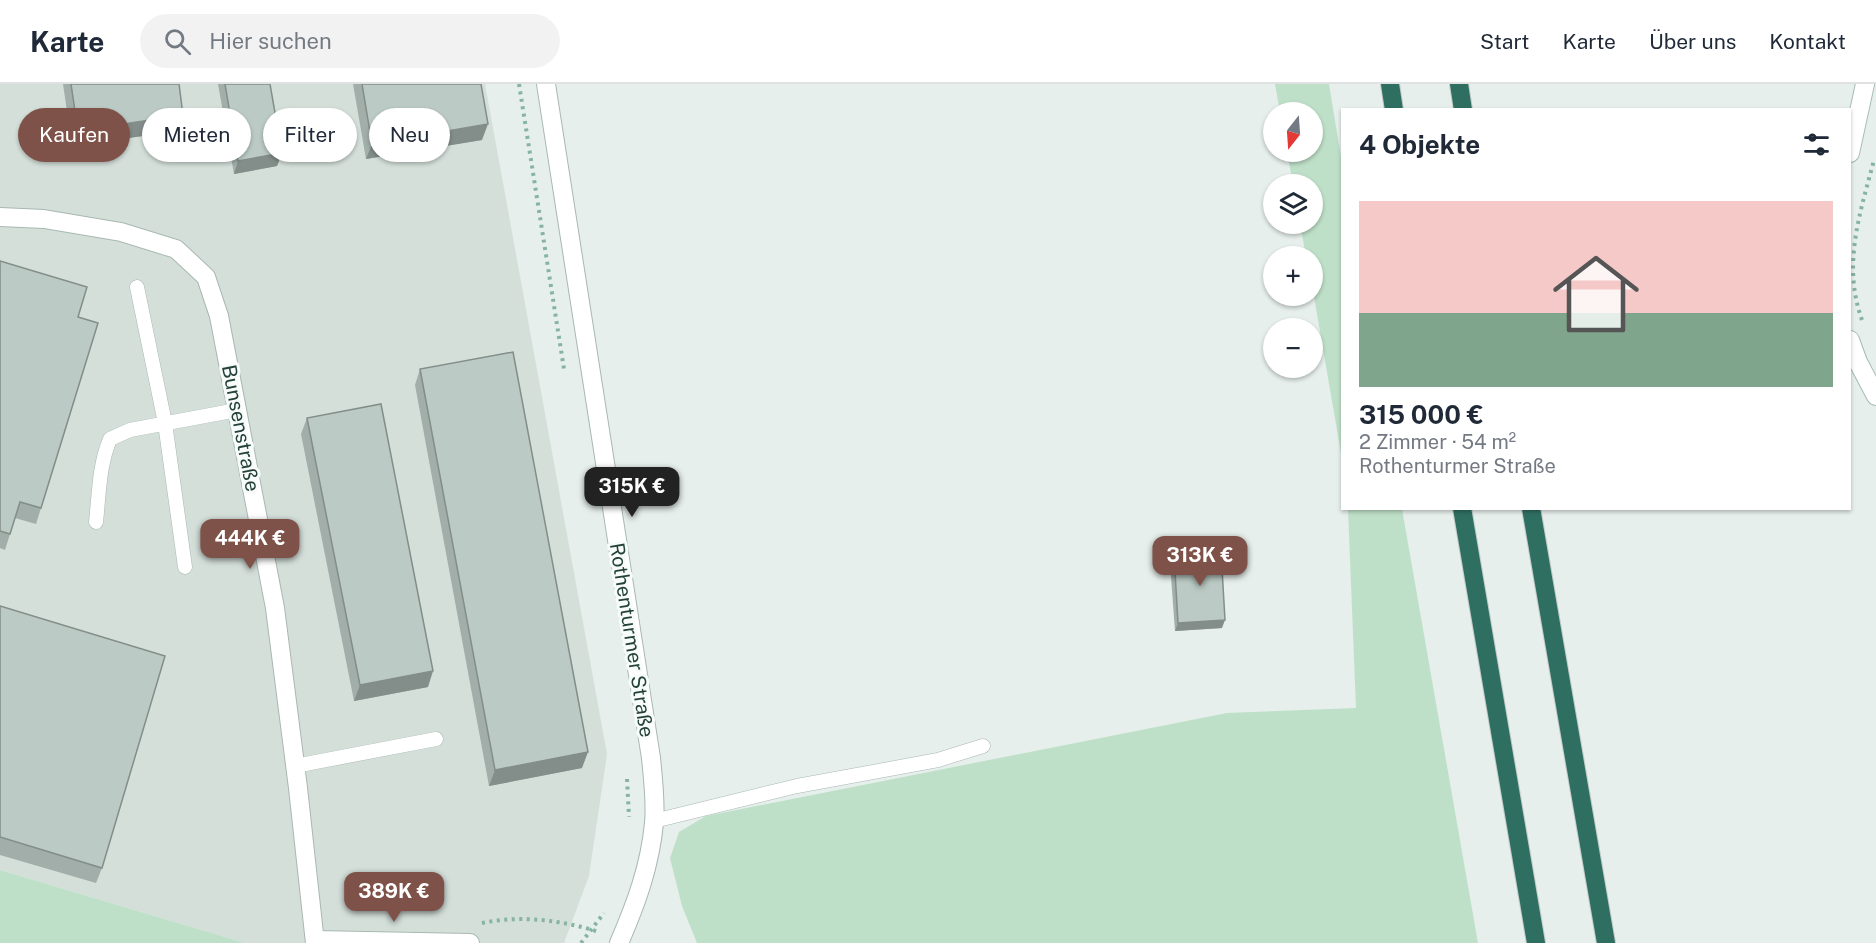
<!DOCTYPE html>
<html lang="de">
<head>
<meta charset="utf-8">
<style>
  body { margin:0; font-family:"Public Sans",sans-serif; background:#f2f2f3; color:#1f2937; height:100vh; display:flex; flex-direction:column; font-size:22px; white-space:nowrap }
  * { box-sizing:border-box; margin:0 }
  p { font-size:20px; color:#747a83 }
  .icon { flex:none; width:33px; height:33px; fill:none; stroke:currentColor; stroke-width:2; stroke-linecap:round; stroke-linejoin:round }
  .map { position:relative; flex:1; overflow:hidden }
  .details { position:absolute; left:1341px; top:24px; width:510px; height:402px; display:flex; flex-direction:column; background:#fff; border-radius:0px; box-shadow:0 2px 4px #0004 }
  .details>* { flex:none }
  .guide { position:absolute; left:18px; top:24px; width:570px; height:54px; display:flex; gap:12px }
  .needle { width:39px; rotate:197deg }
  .fabs { position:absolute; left:1263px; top:18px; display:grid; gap:12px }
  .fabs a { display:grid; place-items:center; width:60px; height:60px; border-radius:50%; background:#fff; box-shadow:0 2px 4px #0004; font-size:30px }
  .price { position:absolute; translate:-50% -51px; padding:0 14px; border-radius:12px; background:#7f5249; color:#fff; font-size:20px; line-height:39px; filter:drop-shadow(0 2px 3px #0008) }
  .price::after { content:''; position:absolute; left:50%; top:36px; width:18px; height:14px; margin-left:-9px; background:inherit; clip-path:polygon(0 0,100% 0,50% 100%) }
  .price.current { background:#222; color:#fff }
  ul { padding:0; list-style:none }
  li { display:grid; align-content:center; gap:12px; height:318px; padding:0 18px }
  li span { display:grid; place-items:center; height:186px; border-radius:0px; color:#555 }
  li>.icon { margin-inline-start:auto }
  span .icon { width:108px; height:108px; fill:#fffc; stroke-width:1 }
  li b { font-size:26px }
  h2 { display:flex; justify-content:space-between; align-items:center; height:72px; padding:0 18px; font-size:26px }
  .chip { padding:0 21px; border-radius:27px; background:#fff; box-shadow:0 2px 4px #0004; font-size:21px; line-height:54px }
  .chip.current { background:#7f5249; color:#fff }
  header { display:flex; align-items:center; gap:36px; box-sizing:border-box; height:84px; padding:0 30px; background:#fff; border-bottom:2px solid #e0e1e3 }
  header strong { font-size:28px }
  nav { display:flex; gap:33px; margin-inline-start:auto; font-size:21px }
  .search { width:420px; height:54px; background:#f2f2f3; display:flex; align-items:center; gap:15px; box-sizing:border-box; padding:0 21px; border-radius:33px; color:#747a83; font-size:22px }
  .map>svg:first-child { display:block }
</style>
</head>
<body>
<header>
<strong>Karte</strong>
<div class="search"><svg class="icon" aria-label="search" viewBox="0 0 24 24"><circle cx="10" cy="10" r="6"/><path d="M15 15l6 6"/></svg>Hier suchen</div>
<nav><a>Start</a><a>Karte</a><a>Über uns</a><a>Kontakt</a></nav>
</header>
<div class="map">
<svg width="1876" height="859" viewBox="0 0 1876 859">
  <rect width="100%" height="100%" fill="#e6efeb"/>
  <path fill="#d4dfda" d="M0,0H485L607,670L589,792L564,859H245L0,786Z"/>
  <path fill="#bfe0c8" d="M1275,0H1329L1342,79V375L1313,207L1312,172H1306L1300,140H1312V100H1293L1287,68H1312V28H1280Z
    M1348,425H1402L1478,859H697L682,822L670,774L679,748L706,732L1227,629L1356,624Z
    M0,786L245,859H0Z"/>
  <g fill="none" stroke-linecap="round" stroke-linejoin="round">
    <g stroke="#a8b8b2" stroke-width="15">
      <path id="lane" d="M137,203L165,339L185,483
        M96,438C99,411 99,381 110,355L130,346L237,326
        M295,682L436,655
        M654,737L797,702L938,676L983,662"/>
    </g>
    <g stroke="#a8b8b2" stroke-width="20">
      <path id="street" d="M546,0L651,674C653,695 656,718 654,739C650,782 636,820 619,859
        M0,133L44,135L121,148L176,165L206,193L219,232L275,524L298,704L315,859
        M315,856L470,859"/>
    </g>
    <g stroke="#a4bbb3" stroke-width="20">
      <path id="secondary" d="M1850,69L1865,0
        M1850,256L1858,278L1876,312"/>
    </g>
    <g stroke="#c2cac8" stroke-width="20">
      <path id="highway" d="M1390,0L1394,26
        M1459,0L1463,26
        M1462,424L1536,859
        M1531,424L1606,859"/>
    </g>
    <path stroke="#86b3a5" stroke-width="4" stroke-dasharray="3 4.5" stroke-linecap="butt" d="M519,0L564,285
      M1862,236C1842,181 1860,129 1874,76
      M627,695L629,733
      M482,839C520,831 562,836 599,848
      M581,859L604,829"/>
    <use href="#lane" stroke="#fff" stroke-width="14"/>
    <use href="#street" stroke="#fff" stroke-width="18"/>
    <use href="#secondary" stroke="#fff" stroke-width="18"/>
    <use href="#highway" stroke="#2f6f62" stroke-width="18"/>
  </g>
  <path fill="#a1aea9" d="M63,0H179L178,47L72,62Z
    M218,0H270L282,69L277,82L234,90Z
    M353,0H481L482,56L366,75Z
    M0,177L78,233L41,424L36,440L15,434L5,466L0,464Z
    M420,285L582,684L489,702L415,301Z
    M307,334L428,603L354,617L301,350Z
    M1174,470L1222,544L1175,547L1170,479Z
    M0,522L102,784L96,799L0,771Z"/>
  <path fill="#838d89" d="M183,31L178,47L72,62L78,47Z
    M488,40L482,56L366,75L372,60Z
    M282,69L277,82L234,90L238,77Z
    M1225,536L1222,544L1175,547L1178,539Z
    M433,587L428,603L354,617L360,601Z
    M588,668L582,684L489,702L495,686Z"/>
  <path fill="#bbcac4" stroke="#838d89" stroke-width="1.5" d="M71,0H179L183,31L78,47Z
    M225,0H270L282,69L238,77Z
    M362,0H481L488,40L372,60Z
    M0,177L87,203L78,233L98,239L41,424L20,418L10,450L0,447Z
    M513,268L588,668L495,686L420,285Z
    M381,320L433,587L360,601L307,334Z
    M1221,467L1225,536L1178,539L1174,470Z
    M0,522L165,572L102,784L0,753Z"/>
  <g text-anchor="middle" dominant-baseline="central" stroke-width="6" stroke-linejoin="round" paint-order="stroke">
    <g font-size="20" fill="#24423a" stroke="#f7fbf9">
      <text transform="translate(241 344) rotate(79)">Bunsenstraße</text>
      <text transform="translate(632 556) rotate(81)">Rothenturmer Straße</text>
    </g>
  </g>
</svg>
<div class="fabs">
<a><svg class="needle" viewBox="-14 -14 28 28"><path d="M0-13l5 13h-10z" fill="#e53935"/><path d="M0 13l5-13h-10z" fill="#747a83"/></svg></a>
<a><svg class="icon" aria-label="layers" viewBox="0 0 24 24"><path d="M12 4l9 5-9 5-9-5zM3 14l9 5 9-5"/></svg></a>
<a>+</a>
<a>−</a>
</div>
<b class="price current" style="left:632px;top:434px">315K €</b>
<b class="price" style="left:250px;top:486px">444K €</b>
<b class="price" style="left:1200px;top:503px">313K €</b>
<b class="price" style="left:394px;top:839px">389K €</b>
<div class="guide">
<a class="chip current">Kaufen</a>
<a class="chip">Mieten</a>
<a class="chip">Filter</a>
<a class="chip">Neu</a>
</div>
<section class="details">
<h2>4 Objekte<svg class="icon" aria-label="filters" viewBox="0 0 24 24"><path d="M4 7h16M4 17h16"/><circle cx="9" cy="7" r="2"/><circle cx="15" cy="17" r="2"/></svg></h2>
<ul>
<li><span style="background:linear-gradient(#f6c9c9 60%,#7fa58c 0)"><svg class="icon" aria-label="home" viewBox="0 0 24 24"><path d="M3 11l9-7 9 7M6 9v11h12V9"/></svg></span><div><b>315 000 €</b><p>2 Zimmer · 54 m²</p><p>Rothenturmer Straße</p></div></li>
</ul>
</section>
</div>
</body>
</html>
